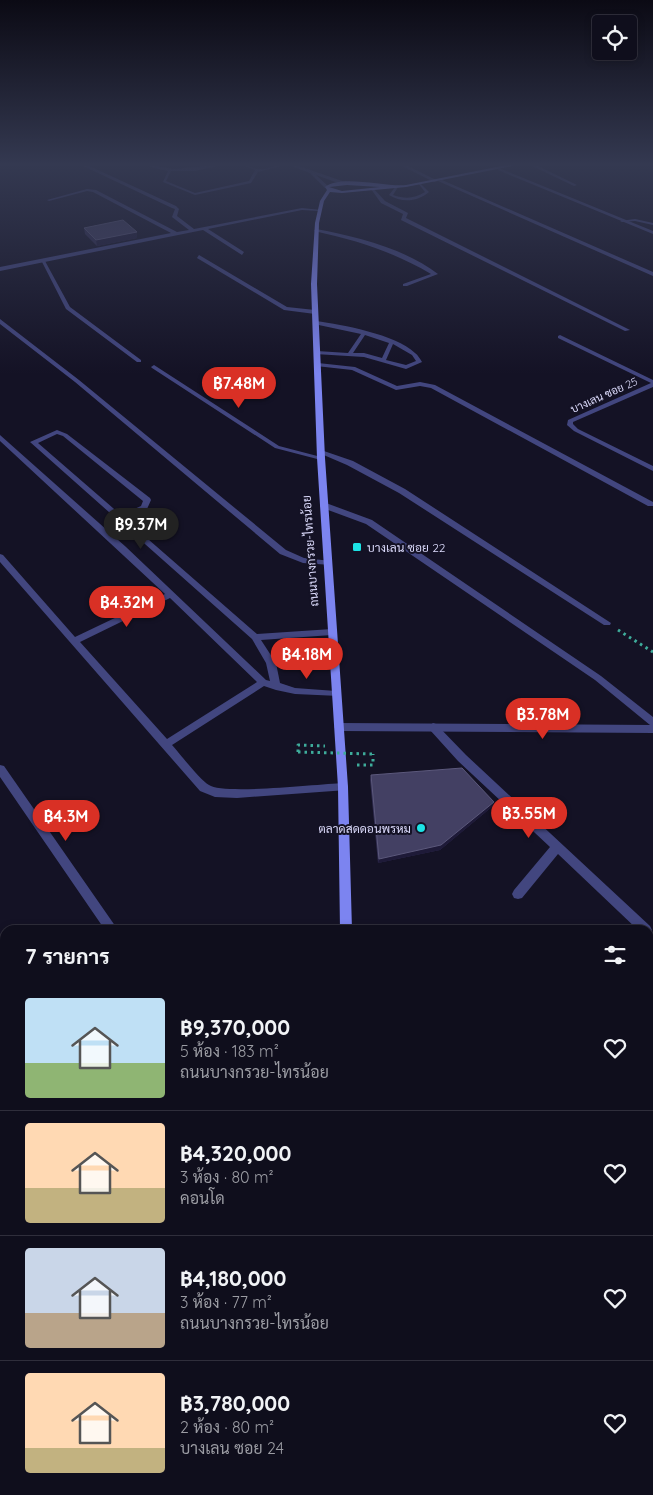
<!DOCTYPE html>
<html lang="th">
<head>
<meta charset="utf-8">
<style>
  body { margin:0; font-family:Quicksand,Sarabun,sans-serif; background:#1d1c29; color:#f1f3f6; height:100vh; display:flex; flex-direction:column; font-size:19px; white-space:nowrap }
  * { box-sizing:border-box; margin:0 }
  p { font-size:16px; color:#9b9ca3 }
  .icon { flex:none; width:28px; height:28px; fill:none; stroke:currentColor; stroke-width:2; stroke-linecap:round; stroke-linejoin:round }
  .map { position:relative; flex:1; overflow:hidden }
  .side { position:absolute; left:0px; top:925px; width:654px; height:570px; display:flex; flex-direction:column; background:#0f0e1c; border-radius:15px 15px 0 0; box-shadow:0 2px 8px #0003,0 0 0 1px #2f2e3b }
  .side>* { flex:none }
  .fabs { position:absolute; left:592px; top:15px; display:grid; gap:10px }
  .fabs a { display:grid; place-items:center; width:45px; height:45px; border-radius:5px; background:#0f0e1c; box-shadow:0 2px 8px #0003,0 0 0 1px #2f2e3b; font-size:25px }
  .price { position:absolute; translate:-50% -42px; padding:0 11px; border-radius:18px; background:#d93025; color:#fff; font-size:16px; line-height:32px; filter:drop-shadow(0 1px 2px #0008) }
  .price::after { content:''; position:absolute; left:50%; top:30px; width:15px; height:11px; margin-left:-8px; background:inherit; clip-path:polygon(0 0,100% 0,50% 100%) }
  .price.on { background:#222; color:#fff }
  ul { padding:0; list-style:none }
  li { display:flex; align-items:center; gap:15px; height:125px; padding:0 25px }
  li+li { border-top:1px solid #2f2e3b }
  li span { display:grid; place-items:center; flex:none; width:140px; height:100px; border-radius:5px; color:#555 }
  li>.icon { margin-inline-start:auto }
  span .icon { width:60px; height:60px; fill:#fffc; stroke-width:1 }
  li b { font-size:21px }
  h2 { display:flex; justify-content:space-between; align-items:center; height:60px; padding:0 25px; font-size:21px }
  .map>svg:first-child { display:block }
</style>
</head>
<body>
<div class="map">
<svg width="653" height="1495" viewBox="0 0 653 1495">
  <rect width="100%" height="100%" fill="#141225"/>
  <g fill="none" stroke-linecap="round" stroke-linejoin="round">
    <path stroke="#3eac9b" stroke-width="3" stroke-dasharray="2.5 4" stroke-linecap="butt" d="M618,630L653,652
      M298,752V745L325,746
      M357,765H373V754"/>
    <path fill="#42467f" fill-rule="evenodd" d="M144,164L174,169L226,164L195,171H171L166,181L195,193L249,181L255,170L239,164C247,164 252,169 259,169C267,170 278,164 288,164L258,172L251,183L195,195L163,182L168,171L154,168Z
      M528,164H534L577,185L574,186Z
      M418,183H420L429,192C417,202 402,203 389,195L396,186L398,187L393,195C405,199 414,199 425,192Z
      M635,219L653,223V225L635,221L622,222L620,221Z
      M41,260L45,261L70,307L141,360V362H137L66,309Z
      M316,321C343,325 395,334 415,353C418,355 420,359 422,362L406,369L364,357L315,354V352L317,351L348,353L361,334L314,324L313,323ZM365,335L389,343L382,358L364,353H353ZM393,344L412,355L416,361L406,365L386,360Z
      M0,996L5,999V1013L0,1010Z
      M0,1114L5,1117V1133L0,1130Z"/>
    <path fill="#42467f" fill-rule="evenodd" d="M79,164H85L176,206L179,209L177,216L194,229L302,208L321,210L319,211L302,210L208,229L244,252L242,255L203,230L0,271V267L171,233L93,192L87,191L49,201L47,200L87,189L96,190L177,232L189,230L172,217L175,209L172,208Z
      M398,164H404L438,181L442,180L653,272V276L438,181L434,182Z
      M518,164H522V165L520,166Z
      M499,168L653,231V234L498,170Z
      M373,188L385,201L408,213L406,218L630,330L625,331L401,220L403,214L381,203L371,189Z
      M316,229C355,236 406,249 438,274L407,286H403V284L431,274C394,252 356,240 314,231Z
      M199,255L287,307L315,310L318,312L315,314L284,310L197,258Z
      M0,319L79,380L286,550L304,558L331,561V565L303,563L280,554L75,382L0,324Z
      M560,335L653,380V387L573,422V424L578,429L653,466V471L574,431L567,425L568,420L651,383L558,338V336Z
      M318,363L355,367L397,386L420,382L435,385L653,502V506H648L431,388L420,386L396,390L352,370L316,366V364Z
      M154,365L279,446L325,458L321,460L275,448L152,368L151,367Z
      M57,430L67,434L150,498L151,500L147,509L125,519L257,634L332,629L336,632L332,635L261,640L276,663L280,683L295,688L336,691L341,694L339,696L295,694L276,690L264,686L172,745C181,755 199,779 209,785C223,795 320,784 343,783L347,784L348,787L347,790L237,798L215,797L200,791L0,562V554L3,555L75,637L165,594L0,441V435L126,547L266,680L270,681L266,663L252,639L30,442ZM57,434L63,436L143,501L141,506L121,515L38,443ZM170,598L257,682L167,739L80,642Z
      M321,450L353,461L405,489L611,623L610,625H604L399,493L347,465L319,453L317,452Z
      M320,503H326L372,520L601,676L653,717V726L650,725L595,680L366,524L320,507Z
      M433,723L436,724L466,755L650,926L652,930L650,934H649V930H638L558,854L522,898L518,899L514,898L512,894L514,890L550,847L458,761L430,730L428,727Z
      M0,765L4,766L118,930H105L0,777Z
      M649,1223L653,1224V1242L649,1241Z"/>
    <path fill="#42467f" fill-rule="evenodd" d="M293,164L345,182V183L341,184L316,175L329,187L325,188L310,173L286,164Z
      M339,723L653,725V733L339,731L334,727Z"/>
    <path fill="#7c84f0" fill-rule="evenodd" d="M511,164H522L406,187L342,193L330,192L324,201L319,223L317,284L325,458L348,787L352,930H340L338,787L317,458L311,284L315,223L320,201L327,190L325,187C341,174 385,187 406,185ZM347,185L380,187L342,191L329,187Z
      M352,1490H370V1495H352Z"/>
    <path stroke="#3eac9b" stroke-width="3" stroke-dasharray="2.5 4" stroke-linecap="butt" d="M298,752L373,754"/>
  </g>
  <path fill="#312d51" d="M84,228L137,232V238L97,246L85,234Z
    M371,775L493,806L440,850L378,863L370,780Z"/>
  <path fill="#1e1a38" d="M137,232V238L97,246L96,240Z
    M494,802L493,806L440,850L378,863L379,859Z"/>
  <path fill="#434063" stroke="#5b587b" d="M123,220L137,232L96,240L84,228Z
    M462,768L494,802L441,845L379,859L371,775Z
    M0,1183L5,1190V1490H269V1495H0Z"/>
  <linearGradient id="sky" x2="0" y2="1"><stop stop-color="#0b0a14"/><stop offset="0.44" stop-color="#343951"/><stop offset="1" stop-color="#343951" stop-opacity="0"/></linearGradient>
  <rect width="653" height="374" fill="url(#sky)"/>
  <g fill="#1ce3e5" stroke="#141225" stroke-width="2">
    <rect x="352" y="542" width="10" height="10" rx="2.5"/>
    <circle cx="421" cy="828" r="5"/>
  </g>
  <g text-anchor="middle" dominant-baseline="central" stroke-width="4" stroke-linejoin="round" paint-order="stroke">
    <g font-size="11" fill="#dbdafb" stroke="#141225">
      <text transform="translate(604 395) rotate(-24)">บางเลน ซอย 25</text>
    </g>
    <g font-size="12" fill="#dbdafb" stroke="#141225" text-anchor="start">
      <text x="367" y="547">บางเลน ซอย 22</text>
      <text x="411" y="828" text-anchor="end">ตลาดสดดอนพรหม</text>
    </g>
    <g font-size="12" fill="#dbdafb" stroke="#141225">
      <text transform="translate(310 551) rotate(-94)">ถนนบางกรวย-ไทรน้อย</text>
    </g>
  </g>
</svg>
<div class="fabs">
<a><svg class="icon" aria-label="locate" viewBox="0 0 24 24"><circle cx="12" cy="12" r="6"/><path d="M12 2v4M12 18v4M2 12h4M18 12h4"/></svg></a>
</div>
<b class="price" style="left:239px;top:409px">฿7.48M</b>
<b class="price on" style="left:141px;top:550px">฿9.37M</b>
<b class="price" style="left:127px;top:628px">฿4.32M</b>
<b class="price" style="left:307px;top:680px">฿4.18M</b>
<b class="price" style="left:543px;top:740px">฿3.78M</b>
<b class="price" style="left:529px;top:839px">฿3.55M</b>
<b class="price" style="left:66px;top:842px">฿4.3M</b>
<section class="side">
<h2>7 รายการ<svg class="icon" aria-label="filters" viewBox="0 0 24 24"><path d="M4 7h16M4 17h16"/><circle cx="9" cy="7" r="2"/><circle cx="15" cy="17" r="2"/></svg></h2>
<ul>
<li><span style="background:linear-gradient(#bfe0f5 65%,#8fb573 0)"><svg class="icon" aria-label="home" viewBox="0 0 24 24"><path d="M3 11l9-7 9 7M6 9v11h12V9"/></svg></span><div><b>฿9,370,000</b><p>5 ห้อง · 183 m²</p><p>ถนนบางกรวย-ไทรน้อย</p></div><svg class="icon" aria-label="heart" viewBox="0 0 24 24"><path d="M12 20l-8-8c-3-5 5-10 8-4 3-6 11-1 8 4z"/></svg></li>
<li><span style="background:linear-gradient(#ffd9b3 65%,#c2b280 0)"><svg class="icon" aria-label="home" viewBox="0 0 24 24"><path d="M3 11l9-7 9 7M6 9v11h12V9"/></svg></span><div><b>฿4,320,000</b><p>3 ห้อง · 80 m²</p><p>คอนโด</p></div><svg class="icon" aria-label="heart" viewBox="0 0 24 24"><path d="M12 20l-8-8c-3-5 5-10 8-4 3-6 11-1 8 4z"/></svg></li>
<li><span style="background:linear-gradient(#c9d6e8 65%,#b9a48a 0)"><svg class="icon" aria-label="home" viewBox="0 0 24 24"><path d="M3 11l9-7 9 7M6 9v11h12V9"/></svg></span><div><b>฿4,180,000</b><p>3 ห้อง · 77 m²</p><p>ถนนบางกรวย-ไทรน้อย</p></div><svg class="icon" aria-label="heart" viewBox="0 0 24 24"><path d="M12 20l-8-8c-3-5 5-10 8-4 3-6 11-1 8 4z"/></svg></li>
<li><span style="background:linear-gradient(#ffd9b3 75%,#c2b280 0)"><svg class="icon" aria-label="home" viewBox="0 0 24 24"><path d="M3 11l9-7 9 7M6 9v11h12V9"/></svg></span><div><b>฿3,780,000</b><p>2 ห้อง · 80 m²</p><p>บางเลน ซอย 24</p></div><svg class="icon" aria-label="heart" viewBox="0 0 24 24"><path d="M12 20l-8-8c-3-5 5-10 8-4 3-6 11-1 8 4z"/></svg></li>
</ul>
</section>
</div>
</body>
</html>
